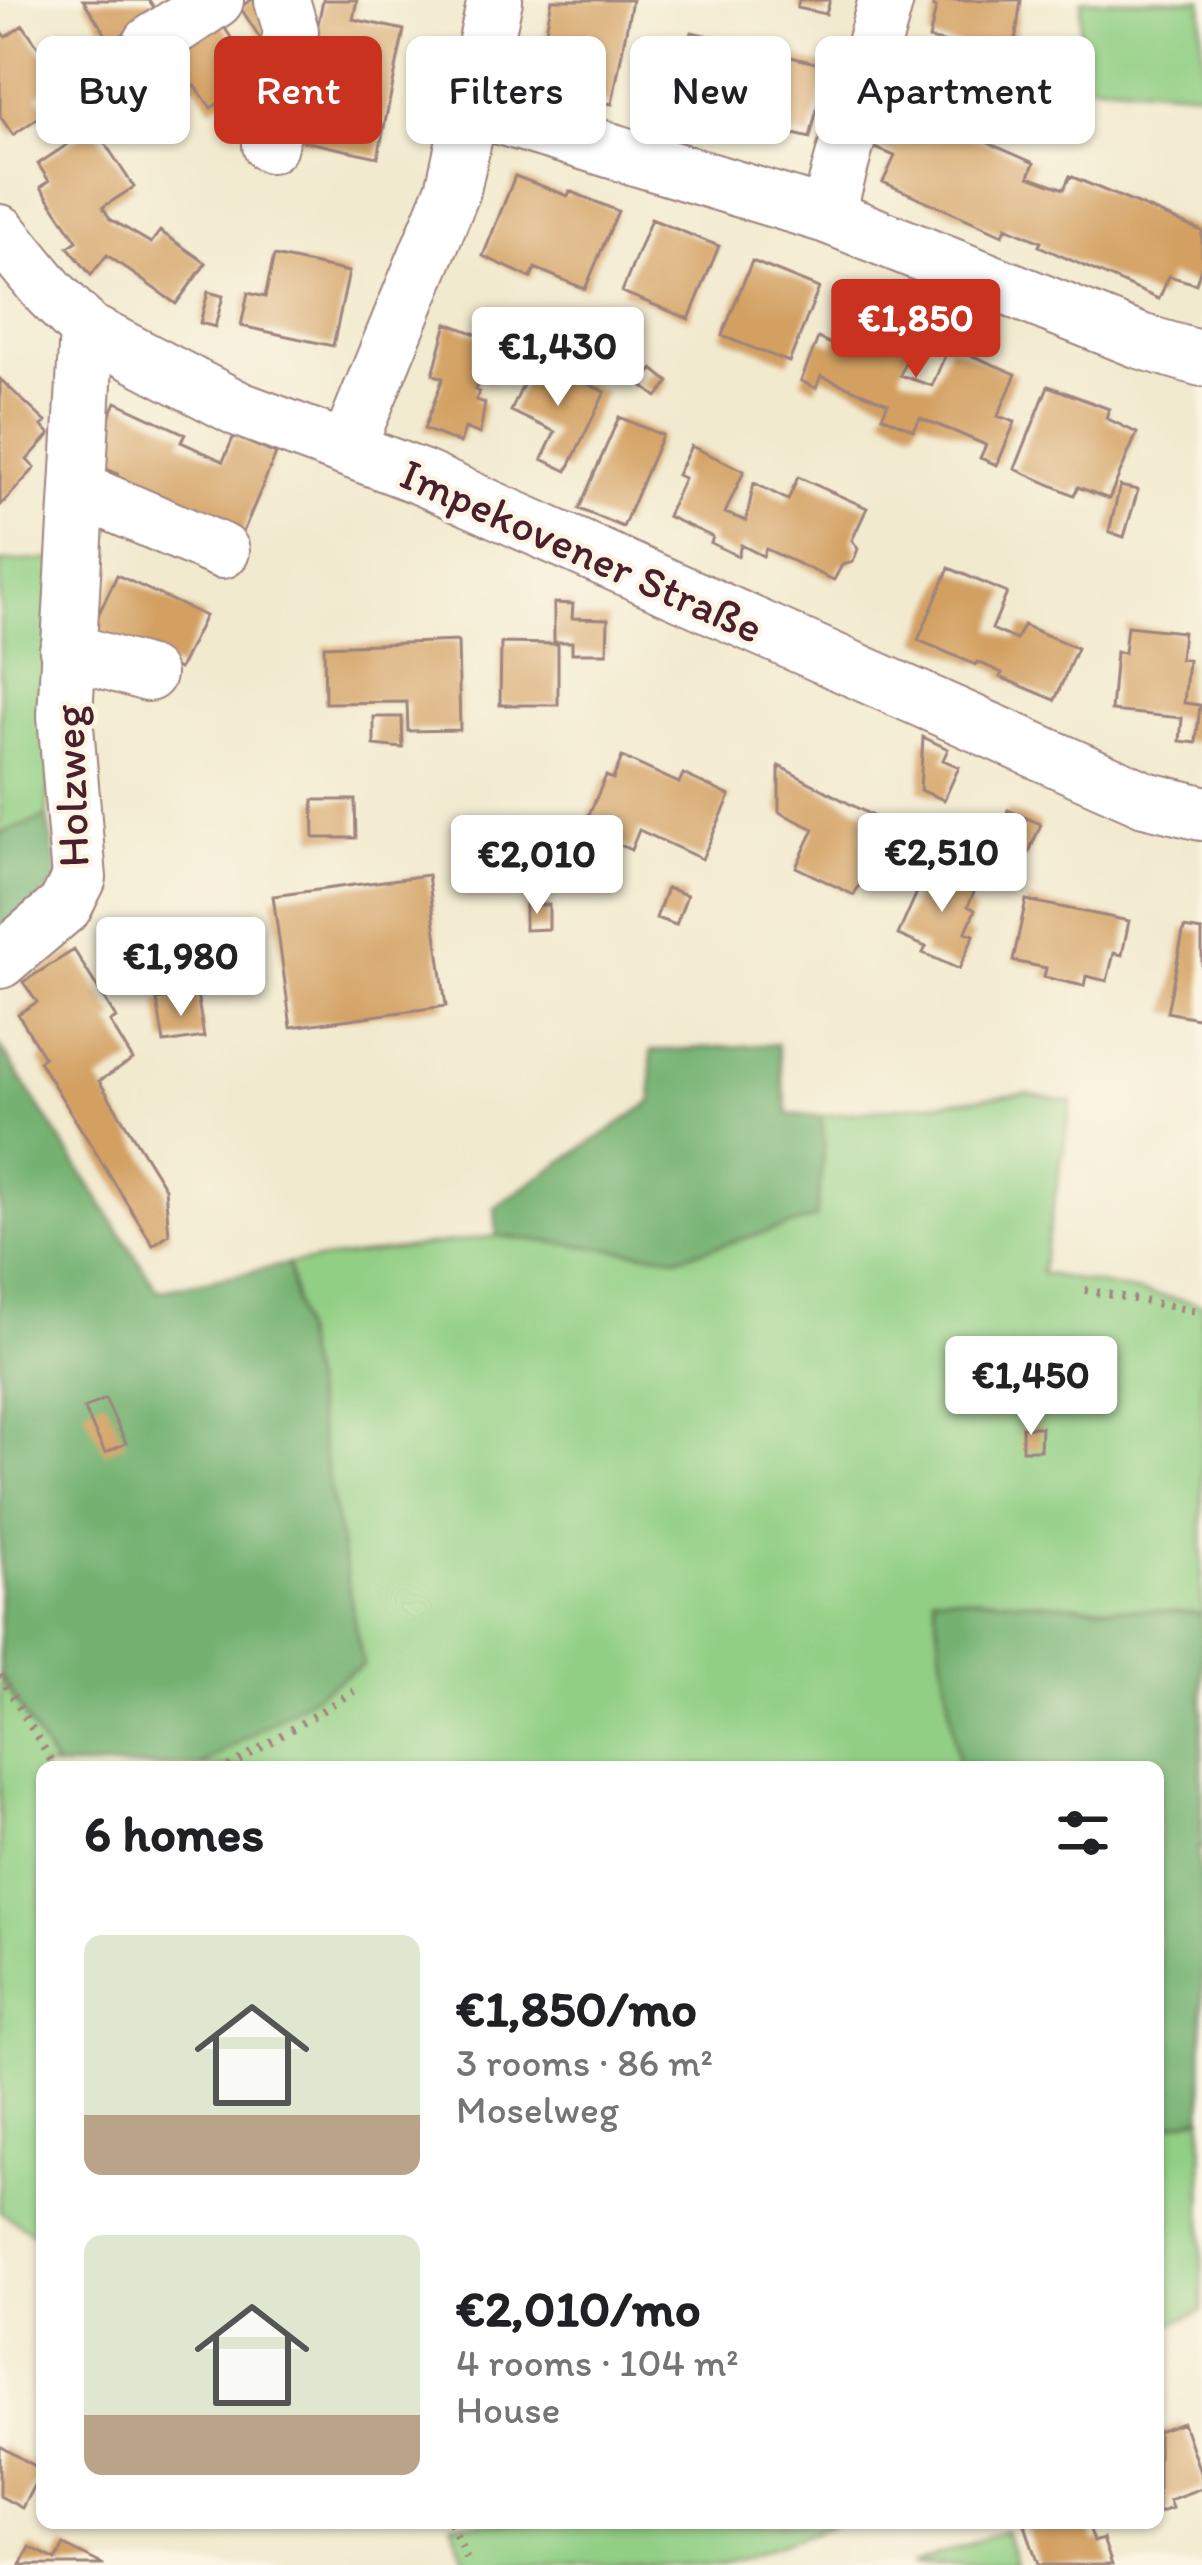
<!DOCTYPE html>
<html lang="en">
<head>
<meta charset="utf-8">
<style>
  body { margin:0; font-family:Itim,sans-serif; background:#f2f2f2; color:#202124; height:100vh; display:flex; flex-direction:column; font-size:45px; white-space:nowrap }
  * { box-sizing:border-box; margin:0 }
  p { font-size:39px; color:#757577 }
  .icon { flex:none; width:66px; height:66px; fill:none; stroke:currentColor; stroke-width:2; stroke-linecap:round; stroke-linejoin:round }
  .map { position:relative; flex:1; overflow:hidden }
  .panel { position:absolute; left:36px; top:1761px; width:1128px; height:768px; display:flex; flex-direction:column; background:#fff; border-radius:18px; box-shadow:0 3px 9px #0004 }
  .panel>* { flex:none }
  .guide { position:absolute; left:36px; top:36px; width:1131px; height:108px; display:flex; gap:24px }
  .price { position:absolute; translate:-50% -102px; padding:0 27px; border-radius:12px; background:#fff; color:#222; font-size:39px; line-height:78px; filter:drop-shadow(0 3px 6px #0008) }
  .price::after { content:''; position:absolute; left:50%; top:72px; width:36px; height:27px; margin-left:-18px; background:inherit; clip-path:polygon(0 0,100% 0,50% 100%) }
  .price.selected { background:#c8321e; color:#fff }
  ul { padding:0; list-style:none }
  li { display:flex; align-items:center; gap:36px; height:300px; padding:0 48px }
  li span { display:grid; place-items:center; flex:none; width:336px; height:240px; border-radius:18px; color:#555 }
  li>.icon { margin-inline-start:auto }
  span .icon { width:144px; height:144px; fill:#fffc; stroke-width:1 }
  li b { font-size:51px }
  h2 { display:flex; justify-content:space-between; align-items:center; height:144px; padding:0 48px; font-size:51px }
  .tag { padding:0 42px; border-radius:18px; background:#fff; box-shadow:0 3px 9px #0004; font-size:42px; line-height:108px }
  .tag.selected { background:#c8321e; color:#fff }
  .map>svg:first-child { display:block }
</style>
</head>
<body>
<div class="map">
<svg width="1202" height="2565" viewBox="0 0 1202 2565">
  <rect width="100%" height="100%" fill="#fcf5e5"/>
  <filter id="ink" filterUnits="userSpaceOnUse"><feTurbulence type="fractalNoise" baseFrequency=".00833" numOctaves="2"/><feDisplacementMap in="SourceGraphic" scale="24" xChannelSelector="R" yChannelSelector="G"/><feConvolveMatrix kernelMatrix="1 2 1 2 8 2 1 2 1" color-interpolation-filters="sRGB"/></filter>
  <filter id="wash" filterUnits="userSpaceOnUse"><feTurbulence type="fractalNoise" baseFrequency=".004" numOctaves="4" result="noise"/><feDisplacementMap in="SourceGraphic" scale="48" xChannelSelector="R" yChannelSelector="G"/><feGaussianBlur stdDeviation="2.7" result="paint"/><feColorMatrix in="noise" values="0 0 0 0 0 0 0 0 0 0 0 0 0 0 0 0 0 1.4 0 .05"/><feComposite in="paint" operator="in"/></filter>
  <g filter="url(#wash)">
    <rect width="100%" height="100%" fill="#f2eacf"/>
    <path fill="#91cf84" stroke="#6e7758" stroke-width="3" d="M1082,0H1202V92L1076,82Z
      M60,559L47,817L0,834V562Z
      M1025,1093L1072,1102L1041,1273L1202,1304V1614L934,1595L959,1767H198L363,1665L288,1264L497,1236L679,1257L824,1146L821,1116Z
      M0,1675L55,1767H42V2238L0,2212Z
      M1202,2117V2311L1158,2329V2127Z
      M451,2523H839L721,2565H469Z
      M1005,2531L1015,2565H911Z"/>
    <path fill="#74b272" stroke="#5f684e" stroke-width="3" d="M47,817L58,879L0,939V834Z
      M777,1044L788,1114L821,1116L824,1146L816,1218L679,1257L497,1236L495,1207L652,1102L651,1051Z
      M0,1046L158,1291L288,1264L363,1665L198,1767H55L0,1675Z
      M933,1595L1202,1614V1849H1198L1202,1894V2117L1158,2127V1767H959Z"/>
    <g id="blocks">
      <path fill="#d3a062" d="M83,0H149L157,12L111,42Z
        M251,0H271L275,31L262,41L240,7Z
        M323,0H357L353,19L404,30L378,157L294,139Z
        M552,0H632L612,104L534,89Z
        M799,0H830L826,14L797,8Z
        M934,0H1021L1013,57L929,39L936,8L933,7Z
        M219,19L257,78L211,108L195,85L182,94L159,59Z
        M23,25L61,79L38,95L48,111L13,135L0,116V29L6,37Z
        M136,31L155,60L128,78L109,49Z
        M692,32L827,66L810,138L675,105Z
        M888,84L919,97L915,111L1034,163L1029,176L1064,189L1070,176L1202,231V264L1196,284L1169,276L1159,299L1039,246L1041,242L1006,227L1003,235L883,182L895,156L873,147Z
        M94,127L134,187L103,207L110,219L151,243L160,231L206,263L176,304L107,255L91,275L68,247L77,241L41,187L49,181L38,164Z
        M515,176L568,196L570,191L618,211L585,289L535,268L531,278L483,256Z
        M651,219L719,246L689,319L622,292Z
        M274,256L349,272L333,346L241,326L248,293L265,297Z
        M752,261L819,288L789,362L722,336Z
        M208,292L223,296L215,327L200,323Z
        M850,304L917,332L900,375L932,386L949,346L1016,374L998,416L1015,422L997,465L980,458L986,445L953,431L920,418L914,430L882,416L888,403L821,376L816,388L801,381L818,338L833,345Z
        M447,323L497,342L491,382L480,377L475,390L479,392L476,400L485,403L480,434L465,428L460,443L424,429L443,378L433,374Z
        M535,359L605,392L567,471L542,459L555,432L511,411Z
        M653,369L669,382L657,397L641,385Z
        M0,379L46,422L42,426L50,434L27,460L35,468L0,506Z
        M1048,386L1109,409L1106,418L1137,433L1109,499L1078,487L1074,495L1015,469Z
        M116,402L185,434L181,442L223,461L234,436L276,454L241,537L115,480L118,474L97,465L98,442Z
        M619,417L662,435L623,527L579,509Z
        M691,446L744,471L725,513L746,521L754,483L788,500L798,477L867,508L852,540L858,549L853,562L842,565L834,580L766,549L763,556L741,545L738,556L711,543L713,537L667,516L684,478L677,475Z
        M1120,486L1138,490L1124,537L1109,532Z
        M949,568L1007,593L992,629L1016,640L1023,625L1077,648L1055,700L1000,677L1002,673L978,662L976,665L918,640Z
        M117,575L205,616L179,669L92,628Z
        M554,603L573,604L572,618L608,619L607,653H572V642H554Z
        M1127,626L1183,632L1180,659L1188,660L1184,703L1200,705L1196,743L1180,741L1182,718L1111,711L1116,652L1124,653Z
        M458,641L460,730L408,731L407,702L325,703L324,646Z
        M501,643L558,644V705H500Z
        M374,717H402L403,748L374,745Z
        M923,737L948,749L943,760L959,767L944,800L920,790Z
        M622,757L679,783L683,774L730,796L702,859L639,830L631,850L618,844L609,848L586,838L583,828L606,776L613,779Z
        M779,766L904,833L877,887L862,880L854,895L796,867L814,829L779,812Z
        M313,800H355L356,838H314Z
        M1008,810L1041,824L1026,859L993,845Z
        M931,861L978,882L968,906L975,910L966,932L974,935L959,969L923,953L926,947L898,935Z
        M428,875L446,1006L291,1027L273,896Z
        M667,888L687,895L676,925L656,918Z
        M1026,900L1129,921L1122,955L1114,953L1107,981L1086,976L1084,986L1044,977L1046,968L1013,961Z
        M525,905H549V929L525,930Z
        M1184,928L1202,931V1019L1167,1012Z
        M74,950L116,1018L110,1022L133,1060L99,1081L165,1188L169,1234L153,1245L39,1061L44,1057L18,1014L37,1002L23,982Z
        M197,994L204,1037L164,1043L157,1000Z
        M105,1399L126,1443L105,1453L84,1409Z
        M1022,1427H1041L1040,1450H1022Z
        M1183,2423L1202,2477V2488L1169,2500L1172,2508L1158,2513V2432Z
        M0,2446L42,2470L22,2508L0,2496Z
        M1031,2523H1088L1094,2542L1103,2539L1112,2565H1038L1025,2525Z
        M64,2545L104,2565H21L30,2547L56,2560Z"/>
    </g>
  </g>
  <g filter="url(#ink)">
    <use href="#blocks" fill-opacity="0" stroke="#9e847d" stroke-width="3"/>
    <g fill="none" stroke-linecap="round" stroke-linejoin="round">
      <g stroke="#9e847d" stroke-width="58">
        <path id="minor" d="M151,43L216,0
          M474,109L827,216L1140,341L1202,359
          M270,145L291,31L282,0
          M827,216L886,0
          M0,232L49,292L87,330L239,409L421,477L1145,799L1202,813
          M347,449L453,190L495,0
          M79,490L222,551
          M67,650L148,674
          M0,961L65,906L79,878L65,715L87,330"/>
      </g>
      <path stroke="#9e847d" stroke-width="8" stroke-dasharray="3 9" stroke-linecap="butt" d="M1085,1290L1202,1312
        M0,1675L55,1767
        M229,1767L354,1691
        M451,2523L469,2565"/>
      <use href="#minor" stroke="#fff" stroke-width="54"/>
    </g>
  </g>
  <g text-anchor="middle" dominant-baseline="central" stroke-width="9" stroke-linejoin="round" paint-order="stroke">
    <g font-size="45" fill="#4a1f2b" stroke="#fcf5e5">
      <text transform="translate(582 550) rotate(24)">Impekovener Straße</text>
      <text transform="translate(70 786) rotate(-92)">Holzweg</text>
    </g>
  </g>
</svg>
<b class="price selected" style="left:916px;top:381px">€1,850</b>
<b class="price" style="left:558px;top:409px">€1,430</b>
<b class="price" style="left:942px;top:915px">€2,510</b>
<b class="price" style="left:537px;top:917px">€2,010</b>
<b class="price" style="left:181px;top:1019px">€1,980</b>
<b class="price" style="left:1031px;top:1438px">€1,450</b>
<div class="guide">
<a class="tag">Buy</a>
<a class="tag selected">Rent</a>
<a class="tag">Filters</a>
<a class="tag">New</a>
<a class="tag">Apartment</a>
</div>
<section class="panel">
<h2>6 homes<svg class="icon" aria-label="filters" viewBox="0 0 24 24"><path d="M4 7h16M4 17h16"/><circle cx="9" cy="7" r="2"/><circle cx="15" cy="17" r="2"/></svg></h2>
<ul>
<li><span style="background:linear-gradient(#dfe7d0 75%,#b9a48a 0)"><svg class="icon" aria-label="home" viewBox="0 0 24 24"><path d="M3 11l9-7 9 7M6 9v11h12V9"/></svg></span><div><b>€1,850/mo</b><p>3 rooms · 86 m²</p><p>Moselweg</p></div></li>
<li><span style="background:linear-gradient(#dfe7d0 75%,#b9a48a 0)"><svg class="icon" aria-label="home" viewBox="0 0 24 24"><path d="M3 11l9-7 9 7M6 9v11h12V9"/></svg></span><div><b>€2,010/mo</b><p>4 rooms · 104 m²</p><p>House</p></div></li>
</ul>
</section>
</div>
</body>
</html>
